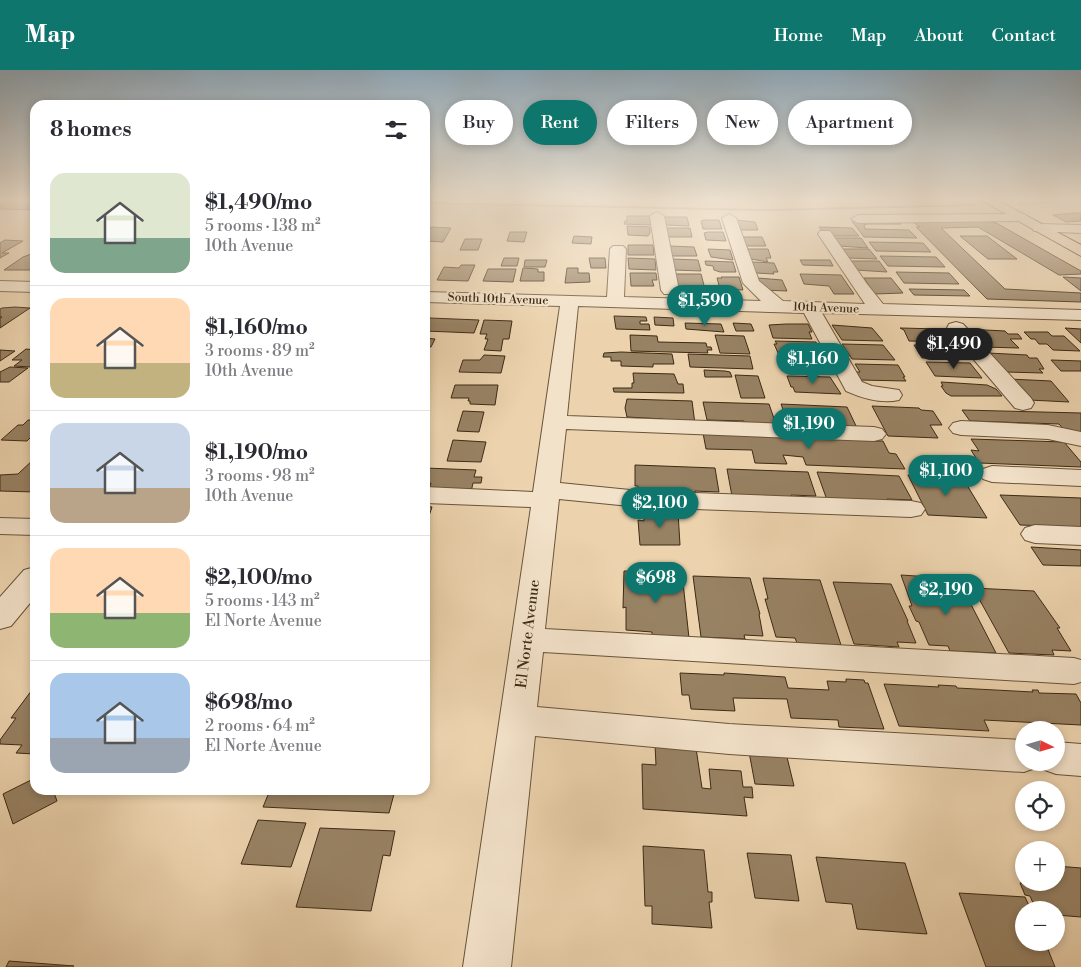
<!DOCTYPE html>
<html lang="en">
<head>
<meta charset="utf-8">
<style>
  body { margin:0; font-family:"Libre Bodoni",serif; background:#f2f2f3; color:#2b2b33; height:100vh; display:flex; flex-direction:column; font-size:19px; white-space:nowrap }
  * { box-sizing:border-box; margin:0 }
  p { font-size:16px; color:#7c7c81 }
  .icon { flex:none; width:28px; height:28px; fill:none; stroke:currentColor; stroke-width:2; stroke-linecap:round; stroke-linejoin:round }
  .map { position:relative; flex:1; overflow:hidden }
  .sheet { position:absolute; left:30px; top:30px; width:400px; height:695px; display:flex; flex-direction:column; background:#fff; border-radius:15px; box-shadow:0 2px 8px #0003 }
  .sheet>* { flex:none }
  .banner { position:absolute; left:445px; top:30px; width:475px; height:45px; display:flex; gap:10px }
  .needle { width:32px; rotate:95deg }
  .controls { position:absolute; left:1015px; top:651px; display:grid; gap:10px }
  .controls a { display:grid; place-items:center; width:50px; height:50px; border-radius:50%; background:#fff; box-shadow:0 2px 8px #0003; font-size:25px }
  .price { position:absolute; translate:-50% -42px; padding:0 11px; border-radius:18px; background:#0f766e; color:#fff; font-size:16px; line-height:32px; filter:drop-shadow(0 1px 2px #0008) }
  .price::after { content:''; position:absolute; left:50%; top:30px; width:15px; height:11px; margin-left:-8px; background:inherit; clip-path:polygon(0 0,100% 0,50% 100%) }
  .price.active { background:#222; color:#fff }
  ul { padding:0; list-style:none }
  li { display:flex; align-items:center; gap:15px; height:125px; padding:0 20px }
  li+li { border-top:1px solid #e1e1e2 }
  li span { display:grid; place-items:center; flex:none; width:140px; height:100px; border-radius:15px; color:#555 }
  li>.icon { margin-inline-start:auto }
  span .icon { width:60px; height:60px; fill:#fffc; stroke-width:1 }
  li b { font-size:21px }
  h2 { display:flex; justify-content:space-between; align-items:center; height:60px; padding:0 20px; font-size:21px }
  .pill { padding:0 18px; border-radius:22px; background:#fff; box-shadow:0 2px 8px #0003; font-size:18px; line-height:45px }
  .pill.active { background:#0f766e; color:#fff }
  header { display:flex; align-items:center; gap:30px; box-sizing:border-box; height:70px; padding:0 25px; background:#0f766e; color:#fff }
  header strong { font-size:24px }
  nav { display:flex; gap:28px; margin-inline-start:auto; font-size:18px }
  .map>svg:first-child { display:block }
</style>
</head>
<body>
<header>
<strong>Map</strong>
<nav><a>Home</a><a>Map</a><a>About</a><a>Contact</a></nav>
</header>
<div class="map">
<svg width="1081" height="897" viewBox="0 0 1081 897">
  <rect width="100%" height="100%" fill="#ecd3ae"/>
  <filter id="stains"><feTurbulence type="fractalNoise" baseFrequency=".004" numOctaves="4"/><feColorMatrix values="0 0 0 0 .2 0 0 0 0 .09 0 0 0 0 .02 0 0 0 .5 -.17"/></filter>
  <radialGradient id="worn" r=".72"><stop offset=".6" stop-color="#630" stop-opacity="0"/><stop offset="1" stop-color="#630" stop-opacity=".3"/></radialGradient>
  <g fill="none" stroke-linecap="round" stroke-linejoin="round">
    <path fill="#826d51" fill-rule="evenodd" d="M1081,129V131L1019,135L1017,134Z
      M425,132L770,139L975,134L977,135L975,136L770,141L425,134Z"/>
  </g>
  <path fill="#988264" stroke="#3d2a14" d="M17,129H35V134L26,138H35V140L0,139V135Z
    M1074,143H1081V151L1066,152L1053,145Z
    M627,146H650L651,155L624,154L625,151H627Z
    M664,147H687L689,156L666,155Z
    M704,150H719L722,159H703L701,151Z
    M736,150L755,152L758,160H739Z
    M895,150L901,154H867L864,155L865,159L909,160L917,168L864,167L852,151Z
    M987,150L998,154L1081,201V204L1059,205L978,157L941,158L1005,219L1081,223V232L987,229L916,157H920L913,152Z
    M627,156L650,157V163L648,166L628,165Z
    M431,157L451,158L443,172L425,171V167Z
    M819,157L852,158L859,166H834L831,162H823Z
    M666,158H690L692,167H668Z
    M510,162H527L524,172L507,171Z
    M708,162H723L726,171L706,170L704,163Z
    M574,166L592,167L591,174L572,173Z
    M960,166H987L1017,189H988Z
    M742,167H762L766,176H745Z
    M835,168H861L868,178L839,176Z
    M465,169H482L478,180H460Z
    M5,170L23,171L2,183H9L0,188V173Z
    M869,172L923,173L931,182L876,181Z
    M628,175H653L654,185H628Z
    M670,176L694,177L697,186H671Z
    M708,179L730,180L733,190L711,187Z
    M747,179H768L771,188H766L768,192L751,189Z
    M843,179H869L877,189L848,188Z
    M34,183L35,198L32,200H4L23,187Z
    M880,186L936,187L945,197L888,196Z
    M504,188H519L517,196H501Z
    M589,188H605L606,198H591Z
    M628,188L655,189L656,200L629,199Z
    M672,189L698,190L701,201L674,200Z
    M525,190H547L545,197H524Z
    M800,190H830L833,196L803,195Z
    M705,191L733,192L736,202H720L714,200L713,196L706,195Z
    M851,191H879L887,202L856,200Z
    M752,192L774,193L778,202H773L774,204L756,203Z
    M461,195H475L468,211L437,210L444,197L459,198Z
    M523,198L538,199V202H544V211H520Z
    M567,198H578V203H589L590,212L565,213Z
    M488,199H516L513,212L483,211Z
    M896,202L949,203L959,214L904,213Z
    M630,203H656L657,210H652L654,216H631Z
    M675,204H701L705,219L678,217Z
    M800,204L841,205L854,224H834L829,216L804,214Z
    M721,207H739L743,220L720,219L717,208H722Z
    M1063,207L1081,208V221Z
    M758,208L782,210L787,221L763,220Z
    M864,208H891L903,223L874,224Z
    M909,219L964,220L970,226L914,225Z
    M2,238L15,237L30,238L0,258V248L2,247H0V239Z
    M614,246L646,247L647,251H640V254H649L650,260L616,259Z
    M654,247L673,248L674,256L655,255Z
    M430,248L479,250L474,263L425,261Z
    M484,250L512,251L509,269H503L501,281L484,280L488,269H485L487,264H480Z
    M685,253L721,254L724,262L686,259Z
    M733,253L751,254L754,261H736Z
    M786,254H808L812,262H809L812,269L773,268L769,255Z
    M832,255L872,258L883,271L842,270Z
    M900,258L942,259L954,272L909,271L904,260Z
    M1065,258L1081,259V273Z
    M966,259L1005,261L1008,264H1018L1022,269H1010L1019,278L983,277Z
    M1024,262H1048L1052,266H1064L1080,281L1053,280L1047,274H1039L1035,269H1031Z
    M630,265L657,266L658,272L706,273L707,277H711L712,280H707L708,283L631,281Z
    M715,265L744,266L750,284L720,283Z
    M425,268L435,269L431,277H428L427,280H425Z
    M775,271L816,272L821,286L779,285L774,274H777Z
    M842,274L883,275L895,290L852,289Z
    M914,275L955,276L968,289L922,288Z
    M26,279L35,280V294L31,297L14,296L22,290H12Z
    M0,280L15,281L0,291Z
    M621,282L672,284L674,294H653V297L621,296V291H611V287H603L604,283Z
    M988,283L1027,285L1029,288H1037L1044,299H1039L1043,303L1005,302Z
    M688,284L750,286L753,299L690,297Z
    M484,285L505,286L501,303L459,302L463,290H480Z
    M780,287L822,288L832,304L787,302Z
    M1051,290L1081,291V301H1061Z
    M926,292L970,293L982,308L935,306Z
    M855,294L898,295L905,307H903L906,311L860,310L856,302H860Z
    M10,297L28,298L9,312H0V302Z
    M704,300L725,301L730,302L732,307H705Z
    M633,303L674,304L678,314H683L684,323L614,322L613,318H632V313H634Z
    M735,305L758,306L765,328H741Z
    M787,306L830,307L841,324L795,322L793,317H791Z
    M1009,309L1051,311L1069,332L1029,330Z
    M941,312L987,315L996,319L1002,326H951L946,323L941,316H943Z
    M455,315H498L495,335L470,334V331H468L469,328H451Z
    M627,329L692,331L695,354L664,353L663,349L627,347L625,338Z
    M703,332L769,334L777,357L745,356L744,351L707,350Z
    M781,334L847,337L858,360L826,359L824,354L788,353Z
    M872,336L919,338L921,340L933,341L942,355H930L938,368L888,366Z
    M962,340L1081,343V362H1066L1059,354L970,351Z
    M463,341L484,342L479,362L457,361Z
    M28,350H35V363L27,371L1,370L18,355H23Z
    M703,363L873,369L874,371H883L889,383L896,384L905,399L806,395L803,387L783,385L787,394L755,393L752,380L706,379Z
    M971,369L1064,372L1081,392V397L979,393L971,380L979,381Z
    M453,370L486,372L481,392L447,391Z
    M35,388V422L0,421V405L18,404Z
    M635,395L715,398L719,422L695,421V424L638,422V416H635Z
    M425,398L476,400L474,407H482L481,413H473L471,422L429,420L431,413H425Z
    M727,399L808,402L816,426L791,425L792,428L732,426Z
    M817,402L899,406L912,430L887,429L889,432L827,430Z
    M908,405L962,407L987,448L928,445Z
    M1000,425L1081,428V457L1020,455Z
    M425,436L432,437L426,455H425Z
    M644,441L678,442L680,475H640L638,450L644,451Z
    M1031,477L1081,480V496L1043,495Z
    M624,501L682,503L689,568L652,566V562L626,560V537L623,538Z
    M901,505L931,507L936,515L962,517L996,583L950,581L948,576L929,575L919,552L916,551L909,536H912Z
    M693,506L750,508L760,544H759L763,566L744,565L745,569L701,567Z
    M763,508L820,510L841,575L797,573L795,568L776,567L765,529H768Z
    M833,512L891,514L908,551H907L916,573L897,572L899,577L854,574Z
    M973,518L1034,521L1060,558H1057L1071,581L1052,580L1054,585L1009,583Z
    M680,603L724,605V603L785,607L788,618L829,620L827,611L846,612V609L864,610L865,613H868L884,659L839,657L838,650L791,648L787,629L733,628L735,641L691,639L689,625H682Z
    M884,614L939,617L938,615L956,616L957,618L1033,622L1032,620H1038L1039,623L1076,624L1081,633V655L984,650L989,661L899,656Z
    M35,616V684L16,683L22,675L0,674V670L16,648H11Z
    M655,675L696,678L702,718L711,719L709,699L741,701L743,717H752L753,728L744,727L747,746L643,739L642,694L656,695Z
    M749,682L786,683L794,716L755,714Z
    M35,708V720H53L57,731L13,754L3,724Z
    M270,720H395L389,743L263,737Z
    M258,750L306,753L291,797L241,794Z
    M320,758L395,761L390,786L383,785L371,841L296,837Z
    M643,776L704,780L708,822H712V832H709L712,858L652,854V836H645Z
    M747,783L791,785L799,831L755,828Z
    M816,787L905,793L927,864L857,859L852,834L826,832Z
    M1056,796L1081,798V847L1056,845V840H1036L1030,826L1025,825L1020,813L1056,812Z
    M959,823L1025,827L1031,840H1024V872H1045L1055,897H986Z
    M9,891L74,896L6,897Z"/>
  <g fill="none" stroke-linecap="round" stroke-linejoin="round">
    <g stroke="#69543a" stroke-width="2">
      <path id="minor" d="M657,142L664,146L679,220L676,224H664L661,220L650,146Z
        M729,144L736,148L759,211L783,231L865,234L818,164L820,161H830L867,214L883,234L1081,240V250L822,243L862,312L872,316L899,320L902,325L899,330C881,334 862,328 846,321L804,243L578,236L567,346L874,357L882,359L886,364L882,369L874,371L566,359L560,413L640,421L911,431L921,433L925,439L921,445L911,447L640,437L559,429L545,559L1074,588L1081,590V612L1074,614L543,582L537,637L729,654L1024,670V692H1056V672L1081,674V706L1056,704L1042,699L1039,693L1038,697L1024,702L729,684L535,666L511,897H463L531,437L425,433V417L533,422L560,236L425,232V222L607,227L610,179L613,176H623L626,179L624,227L761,231L743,213L722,148Z
        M1021,144L1026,145L1028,148L1026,151L858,153L851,149L858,145Z
        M1039,154L1081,155V163L1034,161L1032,158L1034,155Z
        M0,211L35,212V222L0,221Z
        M956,252L963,254L1031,328L1034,333L1031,338L1023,340L1015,338L947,258L949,254Z
        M961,351L1048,355L1081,362V376L1048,369L961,365L953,363L949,358L953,353Z
        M992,396L1081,400V416L992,412L983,409L979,404L983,399Z
        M0,448L35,449V465L0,464Z
        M1035,455L1081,457V475L1035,473L1025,470L1021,464L1025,458Z
        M35,497V527L11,556L0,559V527L24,500Z"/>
    </g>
    <g stroke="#3d2a14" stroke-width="2">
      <path id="major" d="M979,129H995L1081,175V186Z"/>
    </g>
    <use href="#minor" fill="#f3e2ca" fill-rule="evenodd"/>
    <use href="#major" fill="#ecd3ae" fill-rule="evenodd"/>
  </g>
  <linearGradient id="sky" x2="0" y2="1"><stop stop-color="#91aabc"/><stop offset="0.51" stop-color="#f6ebdb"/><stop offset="1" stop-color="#f6ebdb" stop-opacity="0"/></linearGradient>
  <rect width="1081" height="255" fill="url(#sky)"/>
  <g text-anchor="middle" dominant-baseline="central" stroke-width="4.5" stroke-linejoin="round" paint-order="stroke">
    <g font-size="12" fill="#3d2a14" stroke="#f3e2ca">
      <text transform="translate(498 229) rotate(2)">South 10th Avenue</text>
      <text transform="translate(826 238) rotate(2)">10th Avenue</text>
    </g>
    <g font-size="15" fill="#3d2a14" stroke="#f3e2ca">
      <text transform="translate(528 564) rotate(-83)">El Norte Avenue</text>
    </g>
  </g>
  <rect width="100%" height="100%" filter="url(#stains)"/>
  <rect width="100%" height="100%" fill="url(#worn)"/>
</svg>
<div class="controls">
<a><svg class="needle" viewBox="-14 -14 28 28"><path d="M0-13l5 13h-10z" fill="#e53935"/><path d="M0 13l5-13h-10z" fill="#7c7c81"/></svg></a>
<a><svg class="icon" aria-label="locate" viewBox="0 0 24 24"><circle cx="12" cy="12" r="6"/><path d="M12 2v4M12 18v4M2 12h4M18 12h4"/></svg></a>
<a>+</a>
<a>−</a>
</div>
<b class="price" style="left:705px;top:257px">$1,590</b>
<b class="price active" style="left:954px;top:300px">$1,490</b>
<b class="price" style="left:813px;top:315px">$1,160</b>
<b class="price" style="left:809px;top:380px">$1,190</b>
<b class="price" style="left:946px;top:427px">$1,100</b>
<b class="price" style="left:660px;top:459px">$2,100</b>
<b class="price" style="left:656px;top:534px">$698</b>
<b class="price" style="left:946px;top:546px">$2,190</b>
<div class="banner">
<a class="pill">Buy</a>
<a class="pill active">Rent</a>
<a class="pill">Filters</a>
<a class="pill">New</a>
<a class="pill">Apartment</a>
</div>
<section class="sheet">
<h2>8 homes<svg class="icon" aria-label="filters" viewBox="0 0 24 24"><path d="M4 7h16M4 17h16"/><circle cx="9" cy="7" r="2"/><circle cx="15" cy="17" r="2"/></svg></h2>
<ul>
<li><span style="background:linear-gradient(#dfe7d0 65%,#7fa58c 0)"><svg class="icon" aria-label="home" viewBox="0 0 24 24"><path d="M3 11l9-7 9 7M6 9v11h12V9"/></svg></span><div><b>$1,490/mo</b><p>5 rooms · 138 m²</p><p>10th Avenue</p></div></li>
<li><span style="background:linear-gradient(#ffd9b3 65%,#c2b280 0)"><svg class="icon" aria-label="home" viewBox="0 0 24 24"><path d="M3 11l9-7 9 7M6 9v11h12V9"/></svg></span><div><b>$1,160/mo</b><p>3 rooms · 89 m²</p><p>10th Avenue</p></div></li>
<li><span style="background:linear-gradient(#c9d6e8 65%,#b9a48a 0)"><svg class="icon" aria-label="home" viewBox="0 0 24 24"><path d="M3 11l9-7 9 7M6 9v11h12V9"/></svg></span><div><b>$1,190/mo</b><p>3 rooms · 98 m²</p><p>10th Avenue</p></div></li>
<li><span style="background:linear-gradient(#ffd9b3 65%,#8fb573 0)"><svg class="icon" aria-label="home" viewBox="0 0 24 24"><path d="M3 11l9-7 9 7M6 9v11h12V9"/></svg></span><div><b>$2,100/mo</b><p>5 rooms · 143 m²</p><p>El Norte Avenue</p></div></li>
<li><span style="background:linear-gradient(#a9c7e8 65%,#9aa5b1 0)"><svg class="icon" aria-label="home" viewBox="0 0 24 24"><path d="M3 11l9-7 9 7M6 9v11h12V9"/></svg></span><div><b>$698/mo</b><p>2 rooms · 64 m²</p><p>El Norte Avenue</p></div></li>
</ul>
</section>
</div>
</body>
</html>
